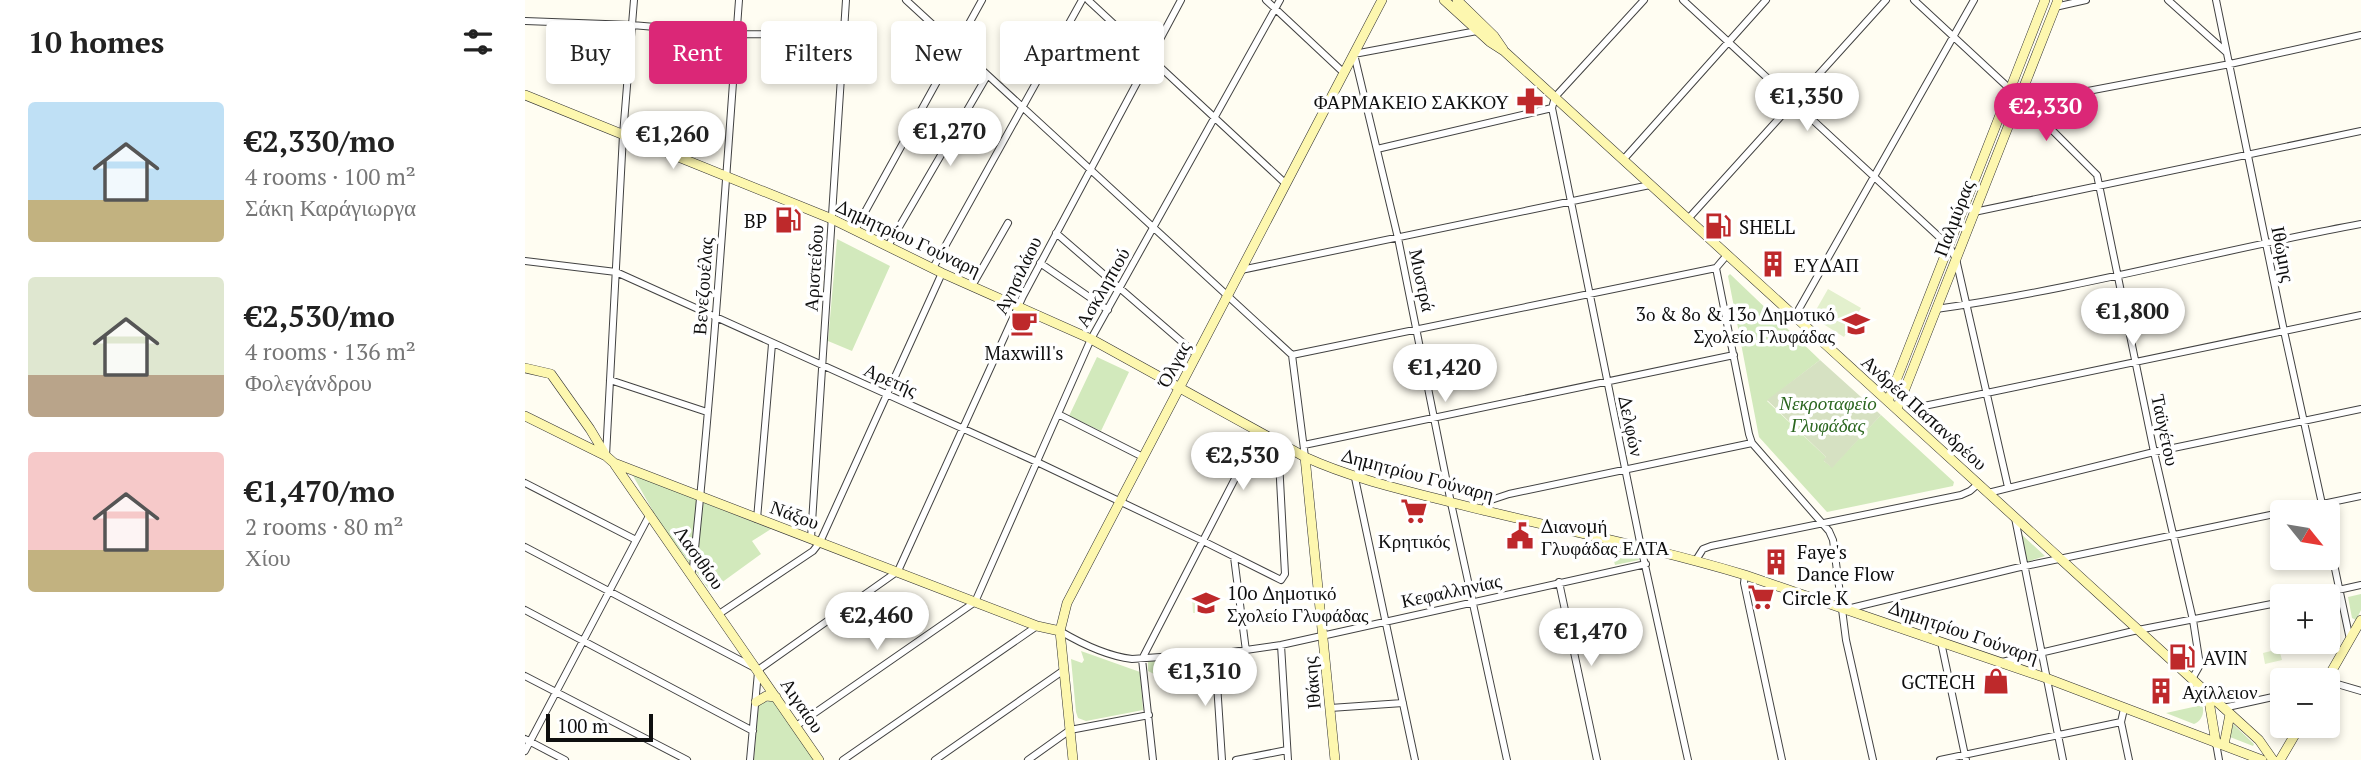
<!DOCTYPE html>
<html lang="en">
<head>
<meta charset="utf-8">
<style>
  body { margin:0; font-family:"PT Serif",serif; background:#f6f6f6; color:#222; height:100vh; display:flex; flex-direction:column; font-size:26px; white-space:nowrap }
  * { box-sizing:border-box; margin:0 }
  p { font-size:23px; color:#767676 }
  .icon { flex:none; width:38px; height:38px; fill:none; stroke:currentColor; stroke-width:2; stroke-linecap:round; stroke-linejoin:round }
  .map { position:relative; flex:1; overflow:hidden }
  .side { display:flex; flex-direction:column; background:#fff; width:525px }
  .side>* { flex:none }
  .hud { position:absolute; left:21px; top:21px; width:665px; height:63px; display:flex; gap:14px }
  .needle { width:46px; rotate:120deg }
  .controls { position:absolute; left:1745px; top:500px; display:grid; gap:14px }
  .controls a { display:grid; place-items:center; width:70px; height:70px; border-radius:7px; background:#fff; box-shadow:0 4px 10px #0003; font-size:35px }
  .scale { position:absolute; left:21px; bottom:18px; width:107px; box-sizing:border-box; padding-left:7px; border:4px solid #0f0f0f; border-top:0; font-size:19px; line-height:24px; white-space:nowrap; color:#0f0f0f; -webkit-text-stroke:5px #fff; paint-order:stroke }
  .price { position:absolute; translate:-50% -60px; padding:0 16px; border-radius:24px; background:#fff; color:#222; font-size:23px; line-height:46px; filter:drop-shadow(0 2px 4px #0008) }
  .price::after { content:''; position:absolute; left:50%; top:42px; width:21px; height:16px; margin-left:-10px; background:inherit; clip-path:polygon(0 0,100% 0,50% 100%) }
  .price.active { background:#db2777; color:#fff }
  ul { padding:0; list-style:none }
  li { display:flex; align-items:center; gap:21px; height:175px; padding:0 28px }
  li span { display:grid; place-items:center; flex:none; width:196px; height:140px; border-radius:7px; color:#555 }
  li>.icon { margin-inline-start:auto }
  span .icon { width:84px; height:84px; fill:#fffc; stroke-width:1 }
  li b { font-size:30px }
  h2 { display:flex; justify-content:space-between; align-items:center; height:84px; padding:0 28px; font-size:30px }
  .chip { padding:0 24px; border-radius:7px; background:#fff; box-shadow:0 4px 10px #0003; font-size:24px; line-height:63px }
  .chip.active { background:#db2777; color:#fff }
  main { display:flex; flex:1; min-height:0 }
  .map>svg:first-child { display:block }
</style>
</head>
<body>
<main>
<section class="side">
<h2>10 homes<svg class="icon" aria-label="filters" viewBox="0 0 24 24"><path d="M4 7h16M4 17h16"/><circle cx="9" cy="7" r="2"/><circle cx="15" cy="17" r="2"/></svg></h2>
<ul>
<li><span style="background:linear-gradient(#bfe0f5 70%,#c2b280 0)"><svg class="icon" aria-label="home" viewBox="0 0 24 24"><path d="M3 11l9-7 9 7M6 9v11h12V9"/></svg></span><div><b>€2,330/mo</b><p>4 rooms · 100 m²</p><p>Σάκη Καράγιωργα</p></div></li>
<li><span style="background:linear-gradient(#dfe7d0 70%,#b9a48a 0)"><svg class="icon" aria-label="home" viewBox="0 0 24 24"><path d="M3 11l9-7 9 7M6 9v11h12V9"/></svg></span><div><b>€2,530/mo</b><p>4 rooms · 136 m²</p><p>Φολεγάνδρου</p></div></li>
<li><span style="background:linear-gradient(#f6c9c9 70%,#c2b280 0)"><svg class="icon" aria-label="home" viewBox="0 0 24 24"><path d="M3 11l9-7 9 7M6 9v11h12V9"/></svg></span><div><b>€1,470/mo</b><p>2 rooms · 80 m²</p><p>Χίου</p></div></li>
</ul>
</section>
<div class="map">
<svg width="1836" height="760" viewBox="0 0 1836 760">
  <rect width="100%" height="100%" fill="#fffdf2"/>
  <path fill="#d2e9bc" d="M312,239L365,266L327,351L303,341Z
    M1205,274L1295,360L1242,401L1301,457L1299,461L1307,467L1356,415L1429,482L1428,486L1302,512L1234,437L1203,276Z
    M572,357L604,372L576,431L544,416Z
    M107,474L246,529L227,541L236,554L185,591L133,520Z
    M1495,533L1520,556L1499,563Z
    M1086,549L1113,555L1114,560L1090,565Z
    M1836,594V610L1831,620L1827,618L1823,597Z
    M556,651L615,672L618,710L561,721L553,718L551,712L546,659L557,663L559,660Z
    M682,658L685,692L633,676L623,671V660Z
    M250,700L291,760H229L234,703Z
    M1677,705C1680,712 1677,721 1669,724L1641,713Z
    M1708,724L1729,744L1728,746L1705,737Z"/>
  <path fill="#d6e1c2" d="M1295,360L1356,415L1307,468L1298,460L1301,457L1242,400Z"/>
  <path fill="#e3f0cd" d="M1303,289L1336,308L1319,337L1287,317Z
    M667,597H686L687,613H668Z
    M1754,649L1757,660L1740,664L1738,653Z"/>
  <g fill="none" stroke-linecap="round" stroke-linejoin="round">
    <g stroke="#424242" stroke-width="8">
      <path id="street" d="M381,0L767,355L780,457
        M563,0L761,184
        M741,0L819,73
        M1119,0L1030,97L1027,108L1116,547L1163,760
        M1158,0L1424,246L1431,259L1483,487
        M1389,0L1500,103L1572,175L1629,452L1668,620L1675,665L1667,679
        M1643,0L1701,52
        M1691,0L1759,331L1799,513
        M1530,7L1561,0
        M0,21L107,25L212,34L318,35
        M952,31L829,54L873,238L926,503L982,760
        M1500,103L1705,64L1836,35
        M852,149L1027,108
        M1098,160L1241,0
        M1449,212L1836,131
        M1163,219L1361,0
        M330,230L457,0
        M531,233L672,355
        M363,246L462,76
        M1202,255L1191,268L1224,434L1227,443L1304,531L1308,540L1321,640L1348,760
        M0,261L91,272L512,462L678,541L756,580L760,574L753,442
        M515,263L583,310
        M408,268L557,0
        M716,270L1125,185
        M447,286L483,223
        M1411,309C1554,289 1694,250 1836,224
        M1270,316L1449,0
        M767,355L1191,268
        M85,380L182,412
        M1377,395L1391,406H1399L1836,315
        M533,414L618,457
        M779,445L1209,355
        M81,456L98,135L109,0
        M830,478L890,760
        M0,483L111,540
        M1463,493L1629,452L1836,409
        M958,511L963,501L984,494L1227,443
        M1490,518L1538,760
        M232,519L247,344
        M1802,531L1824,635L1826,637
        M286,538L321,0
        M0,547L228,667
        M709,557L721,651
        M1171,560L1178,549L1186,546L1436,495L1445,491L1453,484
        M166,573L168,568C188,379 200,190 214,0
        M1220,575L1219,583L1257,760
        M1034,582L1072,760
        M1782,597L1836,585
        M1322,609L1491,568L1836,496
        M0,610L228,731
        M194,614L288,551L295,542L417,273
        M535,631C557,644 581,656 607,659L707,652L756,645L1121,564
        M1416,642L1441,760
        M756,645L763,760
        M690,653L697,760
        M1477,662L1613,630L1757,602
        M233,670L373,571L498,296L656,0
        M0,676L162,760
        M1802,681L1836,691
        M805,708L878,703
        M1698,708L1757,695
        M1599,709L1596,722L1604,760
        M271,726L450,602L566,339L755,0
        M0,739L40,760
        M1691,743L1694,760
        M0,751L125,514
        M225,760L233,672
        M318,760L512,626
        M410,760L539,670
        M503,760L545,730L624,715
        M628,760L617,659L734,432
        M711,760L762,750
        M1415,760L1596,722"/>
    </g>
    <g stroke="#313131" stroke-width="10">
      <path id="secondary" d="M919,0L965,42L979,51L1667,679L1734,740L1748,760
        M932,0L969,36L978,49
        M0,95L307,219L417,273L566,339L780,457C824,477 870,488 917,500C1018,526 1120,545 1220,575L1521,678L1737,760
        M0,368L26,374L65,429L80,454
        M1363,401L1520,0
        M1372,409L1533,0
        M0,416L81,456L89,463L512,626L535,631
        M780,457L810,760
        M90,465L294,760
        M1801,681L1836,620
        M1683,695L1691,743
        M231,702L241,696L251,697
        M1699,745L1705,714
        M548,760L535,631L542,603L857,0
        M1755,760L1775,726"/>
    </g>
    <use href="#street" stroke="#fff" stroke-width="6"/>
    <use href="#secondary" stroke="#fdf7af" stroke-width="9"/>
  </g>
  <defs>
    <g id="pharmacy-bare" transform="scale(2.1)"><path d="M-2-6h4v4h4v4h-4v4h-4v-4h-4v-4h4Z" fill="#be292b" stroke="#fff" stroke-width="2.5" paint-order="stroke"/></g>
    <g id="fuel-bare" transform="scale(2.1)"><path d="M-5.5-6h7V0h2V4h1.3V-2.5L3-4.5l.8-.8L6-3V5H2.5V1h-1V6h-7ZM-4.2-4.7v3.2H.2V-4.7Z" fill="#be292b" stroke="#fff" stroke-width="2.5" paint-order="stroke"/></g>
    <g id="building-bare" transform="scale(2.1)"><path d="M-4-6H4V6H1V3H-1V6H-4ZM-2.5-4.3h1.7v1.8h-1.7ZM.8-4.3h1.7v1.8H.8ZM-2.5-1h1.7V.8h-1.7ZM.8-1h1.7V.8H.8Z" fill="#be292b" stroke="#fff" stroke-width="2.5" paint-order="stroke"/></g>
    <g id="cafe-bare" transform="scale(2.1)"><path d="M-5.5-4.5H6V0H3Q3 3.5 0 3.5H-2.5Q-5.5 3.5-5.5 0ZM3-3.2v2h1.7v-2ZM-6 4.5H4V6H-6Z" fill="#be292b" stroke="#fff" stroke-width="2.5" paint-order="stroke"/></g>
    <g id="school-bare" transform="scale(2.1)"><path d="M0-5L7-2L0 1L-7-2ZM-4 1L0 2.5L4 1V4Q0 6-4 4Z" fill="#be292b" stroke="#fff" stroke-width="2.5" paint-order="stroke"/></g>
    <g id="supermarket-bare" transform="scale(2.1)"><path d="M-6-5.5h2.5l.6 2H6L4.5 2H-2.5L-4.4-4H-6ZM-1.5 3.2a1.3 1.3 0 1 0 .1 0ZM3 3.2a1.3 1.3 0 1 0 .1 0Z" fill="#be292b" stroke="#fff" stroke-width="2.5" paint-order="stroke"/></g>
    <g id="civic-bare" transform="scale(2.1)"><path d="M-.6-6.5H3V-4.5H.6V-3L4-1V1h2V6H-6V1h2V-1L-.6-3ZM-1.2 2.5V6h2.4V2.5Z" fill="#be292b" stroke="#fff" stroke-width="2.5" paint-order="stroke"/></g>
    <g id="shop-bare" transform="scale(2.1)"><path d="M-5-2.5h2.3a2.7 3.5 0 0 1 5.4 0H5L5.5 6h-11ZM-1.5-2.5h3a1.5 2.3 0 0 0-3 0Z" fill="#be292b" stroke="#fff" stroke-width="2.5" paint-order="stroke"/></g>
  </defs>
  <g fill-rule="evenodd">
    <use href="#pharmacy-bare" x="1005" y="101"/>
    <use href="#fuel-bare" x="263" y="220"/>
    <use href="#fuel-bare" x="1193" y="226"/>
    <use href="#building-bare" x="1248" y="264"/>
    <use href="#cafe-bare" x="499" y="323"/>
    <use href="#school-bare" x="1331" y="324"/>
    <use href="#supermarket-bare" x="889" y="511"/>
    <use href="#civic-bare" x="995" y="536"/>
    <use href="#building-bare" x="1251" y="562"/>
    <use href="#supermarket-bare" x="1236" y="597"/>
    <use href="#school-bare" x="681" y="603"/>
    <use href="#fuel-bare" x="1657" y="657"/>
    <use href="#shop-bare" x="1471" y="681"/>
    <use href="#building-bare" x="1636" y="691"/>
  </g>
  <g text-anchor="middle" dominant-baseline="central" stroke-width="7" stroke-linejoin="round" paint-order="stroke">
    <g font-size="19" fill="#0f0f0f" stroke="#fff" text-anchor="start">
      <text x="984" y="101" text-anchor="end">ΦΑΡΜΑΚΕΙΟ ΣΑΚΚΟΥ</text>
      <text x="242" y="220" text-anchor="end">BP</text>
      <text x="1214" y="226">SHELL</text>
      <text x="1269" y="264">ΕΥΔΑΠ</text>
      <text x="1310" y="313" text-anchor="end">3ο &amp; 8ο &amp; 13ο Δημοτικό<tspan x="1310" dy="22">Σχολείο Γλυφάδας</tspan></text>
      <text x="499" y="352" text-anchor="middle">Maxwill's</text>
      <text x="1016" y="525">Διανομή<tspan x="1016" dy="22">Γλυφάδας ΕΛΤΑ</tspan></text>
      <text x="889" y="540" text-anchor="middle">Κρητικός</text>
      <text x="1272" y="551">Faye's<tspan x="1272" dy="22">Dance Flow</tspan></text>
      <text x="702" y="592">10o Δημοτικό<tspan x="702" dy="22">Σχολείο Γλυφάδας</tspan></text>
      <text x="1257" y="597">Circle K</text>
      <text x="1678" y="657">AVIN</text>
      <text x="1450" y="681" text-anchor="end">GCTECH</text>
      <text x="1657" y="691">Αχίλλειον</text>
    </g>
    <g font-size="19" fill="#0f0f0f" stroke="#fff">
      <text transform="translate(1428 218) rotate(-69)">Παλμύρας</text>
      <text transform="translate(384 237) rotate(25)">Δημητρίου Γούναρη</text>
      <text transform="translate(1759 254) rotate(79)">Ιθώμης</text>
      <text transform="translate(288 268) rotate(-86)">Αριστείδου</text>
      <text transform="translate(492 275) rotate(-64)">Αγησιλάου</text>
      <text transform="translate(898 280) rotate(78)">Μυστρά</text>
      <text transform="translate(177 286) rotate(-86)">Βενεζουέλας</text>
      <text transform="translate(577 287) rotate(-60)">Ασκληπιού</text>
      <text transform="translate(648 364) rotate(-62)">Όλγας</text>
      <text transform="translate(366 379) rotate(24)">Αρετής</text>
      <text transform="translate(1400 412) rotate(42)">Ανδρέα Παπανδρέου</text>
      <text transform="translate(1107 426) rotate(78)">Δελφών</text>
      <text transform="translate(1641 430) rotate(78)">Ταϋγέτου</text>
      <text transform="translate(893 474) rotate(15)">Δημητρίου Γούναρη</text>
      <text transform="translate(270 514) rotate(20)">Νάξου</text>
      <text transform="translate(175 557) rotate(55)">Λασιθίου</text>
      <text transform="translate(926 590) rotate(-12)">Κεφαλληνίας</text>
      <text transform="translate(1439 631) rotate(19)">Δημητρίου Γούναρη</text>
      <text transform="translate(786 683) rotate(-95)">Ιθάκης</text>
      <text transform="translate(278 705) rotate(56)">Αιγαίου</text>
    </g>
    <g font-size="19" font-style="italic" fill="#2c6720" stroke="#fff">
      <text x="1303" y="402">Νεκροταφείο<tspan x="1303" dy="22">Γλυφάδας</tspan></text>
    </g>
  </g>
</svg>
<div class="controls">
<a><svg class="needle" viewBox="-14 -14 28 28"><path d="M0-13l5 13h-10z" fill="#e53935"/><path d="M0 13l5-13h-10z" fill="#767676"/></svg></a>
<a>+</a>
<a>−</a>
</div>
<div class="scale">100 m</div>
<b class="price" style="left:1282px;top:133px">€1,350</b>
<b class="price active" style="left:1521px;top:143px">€2,330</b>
<b class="price" style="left:425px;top:168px">€1,270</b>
<b class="price" style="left:148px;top:171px">€1,260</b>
<b class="price" style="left:1608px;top:348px">€1,800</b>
<b class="price" style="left:920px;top:404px">€1,420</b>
<b class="price" style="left:718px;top:492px">€2,530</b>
<b class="price" style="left:352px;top:652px">€2,460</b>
<b class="price" style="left:1066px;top:668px">€1,470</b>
<b class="price" style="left:680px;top:708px">€1,310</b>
<div class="hud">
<a class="chip">Buy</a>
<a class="chip active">Rent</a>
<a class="chip">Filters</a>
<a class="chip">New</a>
<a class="chip">Apartment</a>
</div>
</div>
</main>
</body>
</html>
